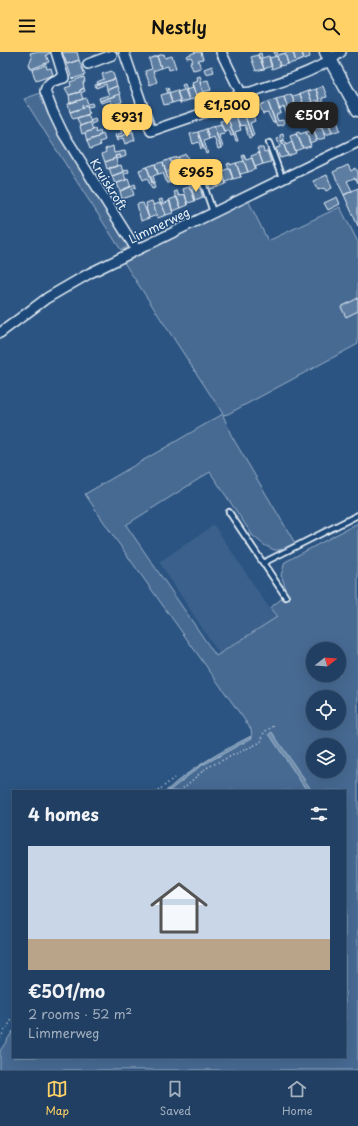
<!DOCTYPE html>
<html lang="en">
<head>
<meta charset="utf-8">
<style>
  body { margin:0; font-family:"Playpen Sans",sans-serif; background:#2d4a6b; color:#f1f3f6; height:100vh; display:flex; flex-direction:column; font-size:15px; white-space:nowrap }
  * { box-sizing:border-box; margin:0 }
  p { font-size:13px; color:#a2afbe }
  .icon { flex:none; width:22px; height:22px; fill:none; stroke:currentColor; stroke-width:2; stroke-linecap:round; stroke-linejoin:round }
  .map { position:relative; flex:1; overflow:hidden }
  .details { position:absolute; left:12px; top:738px; width:334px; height:268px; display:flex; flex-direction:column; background:#203f62; border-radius:0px; box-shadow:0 4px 16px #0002,0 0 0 1px #3d5877 }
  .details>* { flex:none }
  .needle { width:26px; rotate:73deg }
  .tools { position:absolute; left:306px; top:590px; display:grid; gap:8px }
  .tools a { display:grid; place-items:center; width:40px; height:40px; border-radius:50%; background:#203f62; box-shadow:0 4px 16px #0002,0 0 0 1px #3d5877; font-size:20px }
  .price { position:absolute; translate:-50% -34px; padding:0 9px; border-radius:8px; background:#ffd166; color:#111; font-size:13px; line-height:26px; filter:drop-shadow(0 1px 2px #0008) }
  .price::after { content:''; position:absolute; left:50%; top:24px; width:12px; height:9px; margin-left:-6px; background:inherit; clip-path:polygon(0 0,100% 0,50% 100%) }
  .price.current { background:#222; color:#fff }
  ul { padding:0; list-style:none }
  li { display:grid; align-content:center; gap:8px; height:212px; padding:0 16px }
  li+li { border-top:1px solid #3d5877 }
  li span { display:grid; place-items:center; height:124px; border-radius:0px; color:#555 }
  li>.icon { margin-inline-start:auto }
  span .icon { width:72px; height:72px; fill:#fffc; stroke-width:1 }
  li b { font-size:17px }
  h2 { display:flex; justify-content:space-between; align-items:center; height:48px; padding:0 16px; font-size:17px }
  header { display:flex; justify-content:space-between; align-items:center; height:52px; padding:0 16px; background:#ffd166; color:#111; font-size:18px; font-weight:600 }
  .menu { display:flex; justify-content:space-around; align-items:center; height:56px; border-top:1px solid #3d5877; background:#203f62; font-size:11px; color:#a2afbe }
  .menu a { display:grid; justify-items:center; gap:2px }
  .menu .current { color:#ffd166 }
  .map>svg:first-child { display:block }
</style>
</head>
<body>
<header><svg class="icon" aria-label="menu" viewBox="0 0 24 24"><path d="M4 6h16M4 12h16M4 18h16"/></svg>Nestly<svg class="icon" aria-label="search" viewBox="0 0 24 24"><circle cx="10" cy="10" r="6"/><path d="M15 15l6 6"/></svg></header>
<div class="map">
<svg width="358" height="1018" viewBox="0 0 358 1018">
  <rect width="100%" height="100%" fill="#2b5482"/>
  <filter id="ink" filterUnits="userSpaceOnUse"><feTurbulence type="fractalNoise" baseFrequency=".025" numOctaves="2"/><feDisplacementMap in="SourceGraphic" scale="8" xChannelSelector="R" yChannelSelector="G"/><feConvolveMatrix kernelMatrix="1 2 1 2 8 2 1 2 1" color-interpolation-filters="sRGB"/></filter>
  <g filter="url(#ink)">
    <path fill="#3a608b" d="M214,473L277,568L221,605L159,510Z"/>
    <path fill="#476b93" stroke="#98aec6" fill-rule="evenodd" d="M43,40L61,86L129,194L121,198L50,88L24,47Z
      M248,148L268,189L340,155L358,190V292L228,362L223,363L231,383L295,491L283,498H274L264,493L253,484L210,420L126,473L216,604L277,565L270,556L285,544L284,531L281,523L285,510L358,471V1018H0V999L13,979V1005H345V739H169L199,715L252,685L251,677L114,485L85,442L223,362L123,209ZM313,597H339V623H313ZM313,645H339V671H313ZM313,693H339V719H313Z"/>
    <path fill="#708ead" stroke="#a0b6cb" d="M272,680L312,739H307L269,682Z
      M251,684L252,686L199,715L169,739H166C191,716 220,700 251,684Z"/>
    <path fill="#5d7da1" stroke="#e8f1f8" d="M34,0H50V1L46,3L49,10L31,17L29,12L32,6L30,1Z
      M62,0H77L79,8L67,12Z
      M196,0H201L203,7L198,8L201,16L193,18L190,10L193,9L191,5L187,6L186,4Z
      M274,0H277L278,3L285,1L288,12L280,14L277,4H275Z
      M289,0H293L296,10L288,12L285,1Z
      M293,0H302L304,7L296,10Z
      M309,0L310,5L304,7L302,1Z
      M261,1L262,6L269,4L272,14L264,17L258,2Z
      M164,2L165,6L172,4L176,16L169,18L168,14L161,16L157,4Z
      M258,3L259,7L261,6L264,17L256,19L251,5Z
      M157,4L161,16L153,19L157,30L150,33L145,19L152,17L149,7Z
      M277,4L280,14L272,17L269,6Z
      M79,8L85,23L72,27L67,12Z
      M46,13L47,17L51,16L53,23L36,29L32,18Z
      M212,14L214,20L206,22L204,17Z
      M112,19L115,27L98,32L97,30L104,27L102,22Z
      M200,24L202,30H200L203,40L196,43L192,31L198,29L197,25Z
      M84,25L85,30H83L84,36L80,38V40L69,43L65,36L71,34L70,30Z
      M115,27L117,34L107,38L106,32L96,36L95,33Z
      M208,28L211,38L203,40L200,30Z
      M185,32L189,48L181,51L177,40L184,38L182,33Z
      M192,33L197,46L189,48L185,38L193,36Z
      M117,34L120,42L100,49L99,46L109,43L107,38Z
      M323,34L327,45L322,46L324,53L321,54L316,37Z
      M168,35L172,51L164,53L161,43L168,41L166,36Z
      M84,36L85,39L81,41L83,47L70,51L69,43L80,40V38Z
      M316,37L321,54L319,55L317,48L312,50L308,39Z
      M177,38L181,51H180L179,49L172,51L169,41Z
      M308,39L312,50L307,51L309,58L306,59L300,42Z
      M120,42L122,50L112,53L111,48L101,51L100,49Z
      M291,42L293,44L300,42L307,63L304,64L301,53L296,55Z
      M291,42L295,52L290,54L294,68H292L284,45Z
      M284,45L292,68L289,69L284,55L279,57L276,47Z
      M86,46L88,52L92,51L93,54L88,55L87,53L82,54L83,56L70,60L68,52Z
      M276,47L281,61L276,63L278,69L283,68L284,72L277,74L268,50Z
      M268,50L275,70L273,71L268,61L263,62L260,53Z
      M87,53L89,62L73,67L70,60L83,56L82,54Z
      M125,57L127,65L111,70L110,68L116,65L115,60Z
      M252,59L255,69L250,71L254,83L252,85L244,61Z
      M244,61L252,85L249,86L245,73L240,74L236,64Z
      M88,63L91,70L80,74L77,66Z
      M236,64L241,78L235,80L238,89H236L228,67Z
      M127,65L130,73L120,76L118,71L112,73L111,70Z
      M326,65H328L330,70L337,68L340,78L332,81Z
      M95,67L96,70L91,72L93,78L82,82L80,74L91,70L90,69Z
      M228,67L234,83L231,84L229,78L224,79L220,69Z
      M329,70L332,81L325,83L321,73Z
      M221,72L225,82L219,83L223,95L221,96L214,74Z
      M314,72L315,77L322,75L325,86L317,88L314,78H312L311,73Z
      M130,73L133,80L116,86L115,83L122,81L120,76Z
      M214,74L221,96L218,97L214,85L209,87L206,77Z
      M95,77L96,81L100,79L101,83L98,84V85L87,89L85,81Z
      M206,77L209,87L204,89L208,101L206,102L198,80Z
      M314,78L317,88L310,91L306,80Z
      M133,80L135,88L125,92L123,86L117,89L116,86Z
      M198,80L203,96L201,97L199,90L193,92L190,82Z
      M299,80L300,82L306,80L311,94L303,96L296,81Z
      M103,82L105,88L100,90L101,93L90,97L87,89L98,85V84Z
      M283,82L284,88L281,89L283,93H284L288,104L280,106L276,96L280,95L277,87L280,86V83Z
      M296,82L298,86H299L303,96L295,99L290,84Z
      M284,88L286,93L292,90L296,101L288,104L284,93H283L281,89Z
      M113,94L114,101L125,99L126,104L121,106L120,103L115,104L116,106L105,110L102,102L106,100L105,97Z
      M257,96H263L264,100L267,99L271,110L263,112Z
      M259,101L263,112L255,115L256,117L251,104Z
      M186,102L190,112L184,114L186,120L184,121L178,105Z
      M120,103L121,106L116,107L118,114L107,117L105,110L116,106L115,104Z
      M244,103L246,108L252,106L256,117L248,120L242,104Z
      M178,105L186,126L183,127L179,116L174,117L170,107Z
      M170,107L174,117L168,119L172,130L169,131L163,110Z
      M210,108L215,118L212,119H210L207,110L206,109Z
      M244,109L248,120L240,122L241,125L236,111Z
      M163,110L169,131H167L163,121L158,122L155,112Z
      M230,111V113L236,111L241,125L233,127L227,112Z
      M155,112L158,122L153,124L155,131H152L147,115Z
      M121,113L123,120L112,124L109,116Z
      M348,113L351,119L356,116L358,121V131L356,127L354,126L347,129L352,139L344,143L333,120Z
      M147,115L155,136L152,137L147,126L143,128L139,118Z
      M230,116L233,127L226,130V132L222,119Z
      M128,117L129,120L124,122L126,128L115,132L112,124L123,120V119Z
      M215,118L216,123L222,121V119L226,132L218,135L215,124H213L212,119Z
      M327,123L332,136L326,139L324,136L318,138L313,129Z
      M215,124L218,135L210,137L207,126Z
      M128,127L131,135L120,139L117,131L115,132Z
      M135,132L136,135L132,137L134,143L122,147L120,139Z
      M191,132L193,137L200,135L203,146L195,149L189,133Z
      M189,135L190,138H192L195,149L188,151V153L183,137Z
      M358,136V174L344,143Z
      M177,139L179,144L185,142L188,153L181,156L174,140Z
      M177,145L181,156L173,159V161L169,148Z
      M337,145L340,152L328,158L324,151Z
      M162,147L163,152L170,149L173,161L166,163L159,148Z
      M152,149L157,163L149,166L146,155H147L146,151Z
      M143,151L149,166L141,169L137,152Z
      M160,151L161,152H162L166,163L158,166L153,153Z
      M358,246V259L346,265L341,255Z"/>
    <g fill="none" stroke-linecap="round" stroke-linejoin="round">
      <g stroke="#e8f1f8" stroke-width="8">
        <path id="service" d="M269,91L282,126
          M200,122L213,160
          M229,460L286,545
          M263,511L358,463"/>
      </g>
      <g stroke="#e8f1f8" stroke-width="12">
        <path id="minor" d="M56,0L64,26C56,28 47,29 45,39L53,60L63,81L136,197
          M124,0L151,79L218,56L241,41L251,40C281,29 316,21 341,0
          M221,0L241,41
          M88,12L112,3
          M0,281L47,246L90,221L358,90"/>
      </g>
      <g stroke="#e8f1f8" stroke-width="15">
        <path id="tertiary" d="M326,0L358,58"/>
      </g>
      <path stroke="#e8f1f8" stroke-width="1.5" stroke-dasharray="1 3" stroke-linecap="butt" d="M158,739L174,726
        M180,739L206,716L261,690L264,680L274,674
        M0,986L13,966"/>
      <use href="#service" stroke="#1f4a7a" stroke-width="4.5"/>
      <use href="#minor" stroke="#1f4a7a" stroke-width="9"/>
      <use href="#tertiary" stroke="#1f4a7a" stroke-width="12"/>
    </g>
  </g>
  <g text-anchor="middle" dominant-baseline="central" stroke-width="3" stroke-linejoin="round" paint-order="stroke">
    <g font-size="12" fill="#e8f1f8" stroke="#1f4a7a">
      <text transform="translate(109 132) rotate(58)">Kruiskroft</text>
      <text transform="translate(159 173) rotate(-26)">Limmerweg</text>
    </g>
  </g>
</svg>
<div class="tools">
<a><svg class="needle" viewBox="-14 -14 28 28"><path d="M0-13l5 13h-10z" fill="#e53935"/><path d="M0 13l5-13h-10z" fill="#a2afbe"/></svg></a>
<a><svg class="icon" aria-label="locate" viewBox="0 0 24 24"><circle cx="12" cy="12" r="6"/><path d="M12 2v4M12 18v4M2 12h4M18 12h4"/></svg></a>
<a><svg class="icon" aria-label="layers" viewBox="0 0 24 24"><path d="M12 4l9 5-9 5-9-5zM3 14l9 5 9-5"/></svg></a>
</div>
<b class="price" style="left:227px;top:74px">€1,500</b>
<b class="price current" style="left:312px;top:84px">€501</b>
<b class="price" style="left:127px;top:86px">€931</b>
<b class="price" style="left:196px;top:141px">€965</b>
<section class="details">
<h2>4 homes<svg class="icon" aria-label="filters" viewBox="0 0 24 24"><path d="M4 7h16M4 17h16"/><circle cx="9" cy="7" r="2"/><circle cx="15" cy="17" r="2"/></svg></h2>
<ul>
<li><span style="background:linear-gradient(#c9d6e8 75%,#b9a48a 0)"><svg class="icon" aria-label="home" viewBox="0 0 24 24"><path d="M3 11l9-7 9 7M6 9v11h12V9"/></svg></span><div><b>€501/mo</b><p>2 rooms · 52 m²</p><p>Limmerweg</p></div></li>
</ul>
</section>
</div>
<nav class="menu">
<a class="current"><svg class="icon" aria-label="map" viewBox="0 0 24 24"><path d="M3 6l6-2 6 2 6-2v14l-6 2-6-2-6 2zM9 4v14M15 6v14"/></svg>Map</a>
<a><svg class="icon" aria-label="saved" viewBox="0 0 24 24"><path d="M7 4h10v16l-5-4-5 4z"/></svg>Saved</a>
<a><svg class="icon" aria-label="home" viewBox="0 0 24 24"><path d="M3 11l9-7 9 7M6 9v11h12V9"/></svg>Home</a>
</nav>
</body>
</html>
